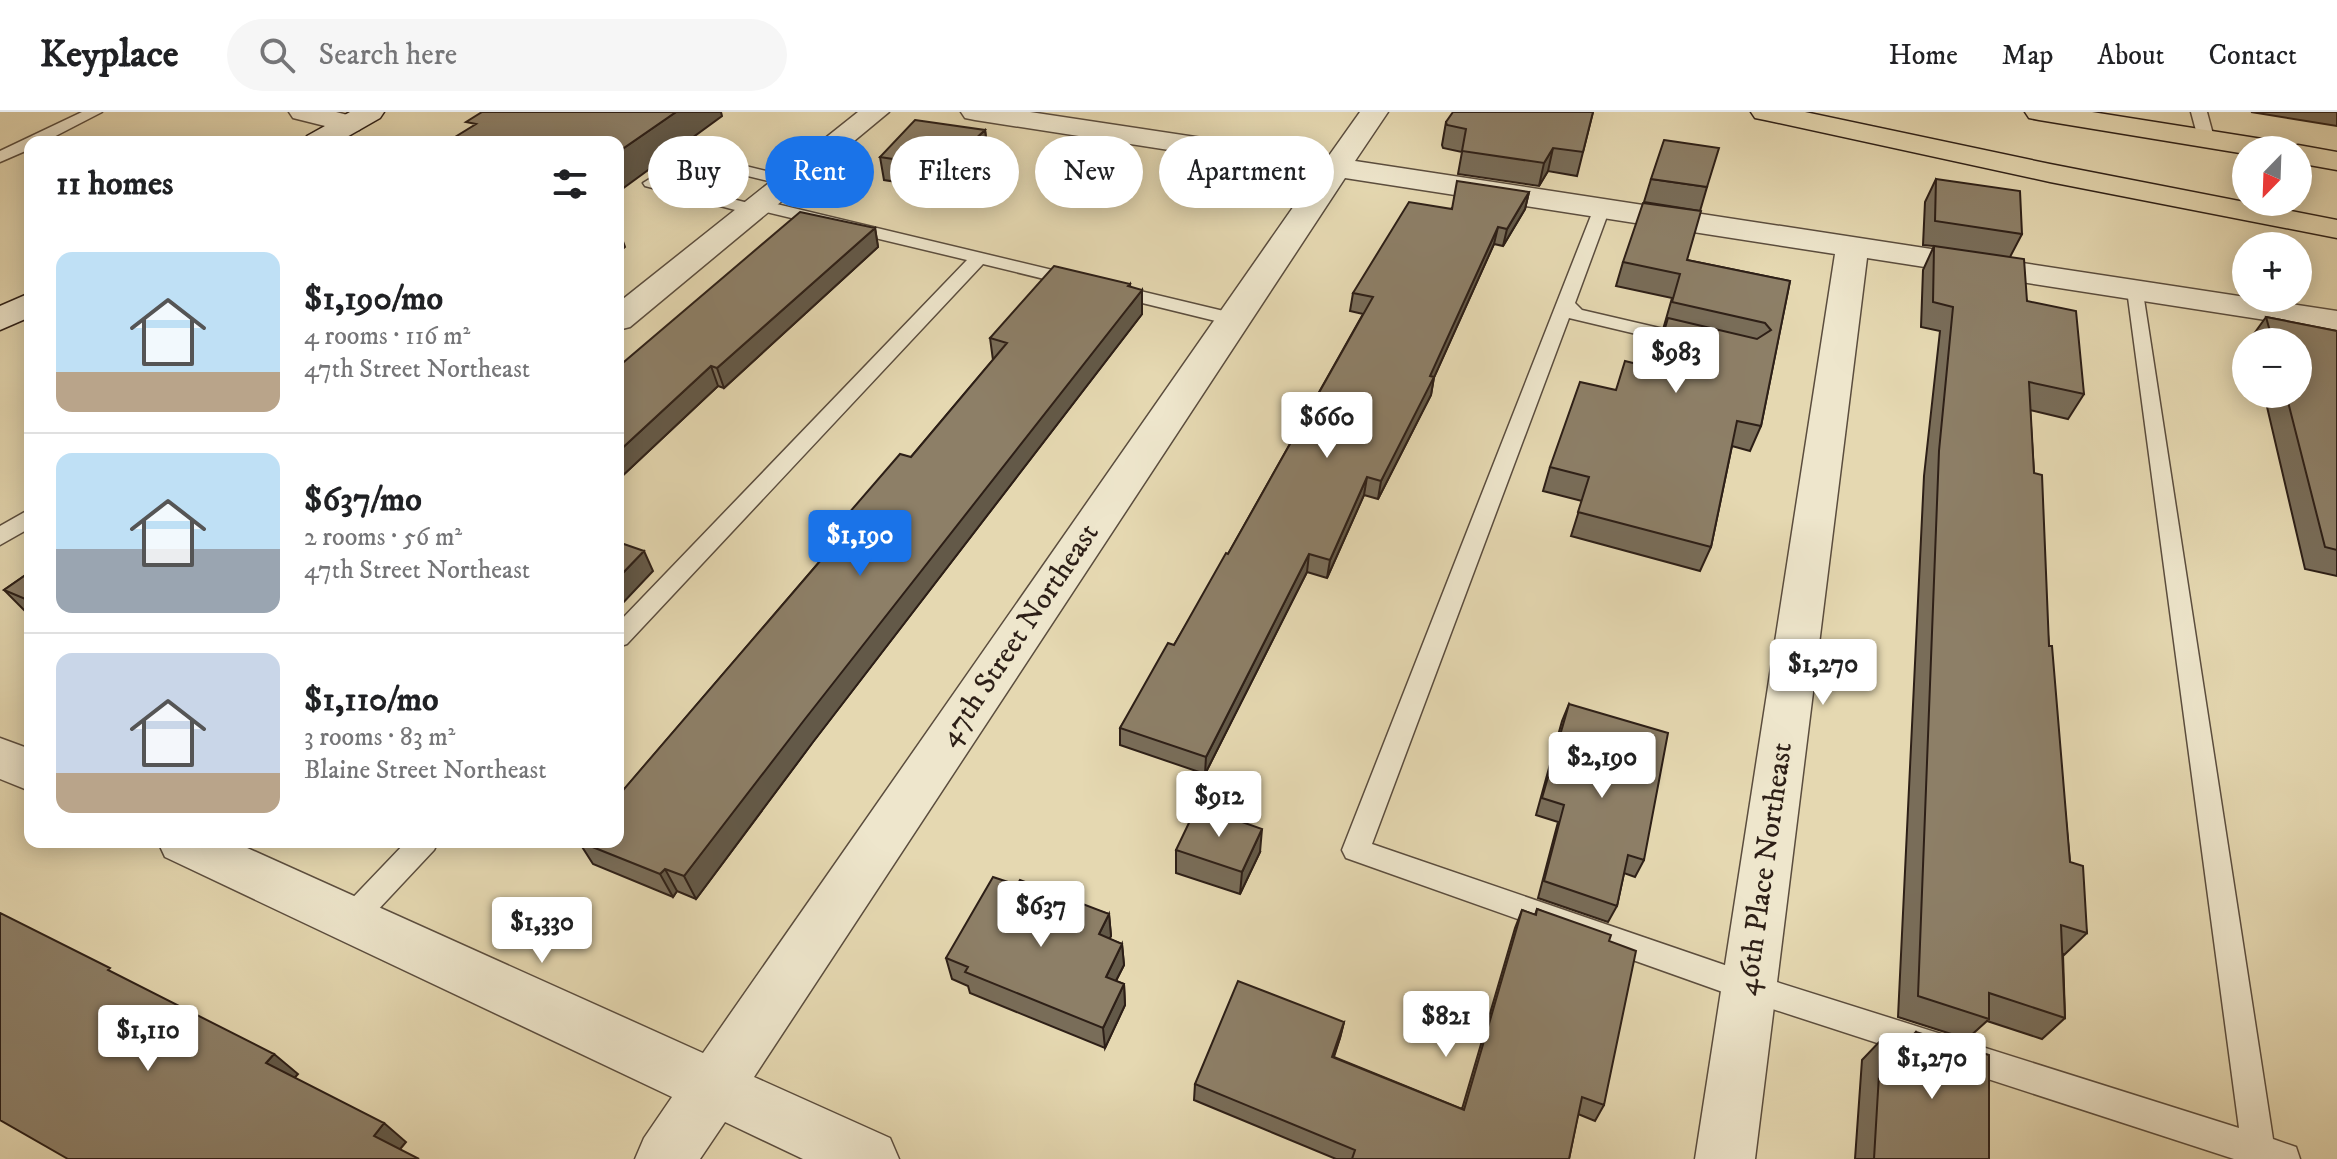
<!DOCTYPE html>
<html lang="en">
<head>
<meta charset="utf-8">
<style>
  body { margin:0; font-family:"IM FELL DW Pica",serif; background:#f6f6f6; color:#202124; height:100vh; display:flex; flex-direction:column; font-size:30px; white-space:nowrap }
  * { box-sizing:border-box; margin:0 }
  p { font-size:26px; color:#757577 }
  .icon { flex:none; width:44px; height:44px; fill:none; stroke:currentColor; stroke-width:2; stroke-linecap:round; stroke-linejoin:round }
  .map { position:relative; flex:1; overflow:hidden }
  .details { position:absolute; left:24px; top:24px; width:600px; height:712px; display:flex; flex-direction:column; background:#fff; border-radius:16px; box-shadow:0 4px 20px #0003 }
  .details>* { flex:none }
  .banner { position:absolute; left:648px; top:24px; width:760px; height:72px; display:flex; gap:16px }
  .needle { width:52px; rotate:203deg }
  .controls { position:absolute; left:2232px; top:24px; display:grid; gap:16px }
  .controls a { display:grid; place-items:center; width:80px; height:80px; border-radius:50%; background:#fff; box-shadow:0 4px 20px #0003; font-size:40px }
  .price { position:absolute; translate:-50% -68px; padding:0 18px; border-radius:8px; background:#fff; color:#222; font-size:26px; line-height:52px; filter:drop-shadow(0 2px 4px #0008) }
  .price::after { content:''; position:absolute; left:50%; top:48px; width:24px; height:18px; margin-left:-12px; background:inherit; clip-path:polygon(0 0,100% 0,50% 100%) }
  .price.on { background:#1a73e8; color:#fff }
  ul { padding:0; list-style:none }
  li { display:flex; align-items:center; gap:24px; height:200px; padding:0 32px }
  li+li { border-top:2px solid #e0e0e0 }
  li span { display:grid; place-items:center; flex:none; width:224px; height:160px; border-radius:16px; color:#555 }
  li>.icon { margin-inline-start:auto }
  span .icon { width:96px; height:96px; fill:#fffc; stroke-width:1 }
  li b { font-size:34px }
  h2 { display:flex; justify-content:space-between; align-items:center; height:96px; padding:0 32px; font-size:34px }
  .chip { padding:0 28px; border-radius:36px; background:#fff; box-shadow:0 4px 20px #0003; font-size:28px; line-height:72px }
  .chip.on { background:#1a73e8; color:#fff }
  header { display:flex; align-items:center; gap:48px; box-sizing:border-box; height:112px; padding:0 40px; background:#fff; border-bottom:2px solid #e0e0e0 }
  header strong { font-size:38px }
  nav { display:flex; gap:44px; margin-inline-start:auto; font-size:28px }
  .search { width:560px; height:72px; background:#f6f6f6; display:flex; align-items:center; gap:20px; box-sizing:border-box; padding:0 28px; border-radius:44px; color:#757577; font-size:30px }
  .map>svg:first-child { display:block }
</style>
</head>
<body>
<header>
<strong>Keyplace</strong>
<div class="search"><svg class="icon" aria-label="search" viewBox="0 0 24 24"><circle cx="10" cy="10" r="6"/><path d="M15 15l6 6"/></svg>Search here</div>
<nav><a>Home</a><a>Map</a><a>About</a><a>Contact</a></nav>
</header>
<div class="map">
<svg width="2337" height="1047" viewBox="0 0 2337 1047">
  <rect width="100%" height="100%" fill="#e5d8b1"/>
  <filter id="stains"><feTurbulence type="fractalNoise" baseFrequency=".0025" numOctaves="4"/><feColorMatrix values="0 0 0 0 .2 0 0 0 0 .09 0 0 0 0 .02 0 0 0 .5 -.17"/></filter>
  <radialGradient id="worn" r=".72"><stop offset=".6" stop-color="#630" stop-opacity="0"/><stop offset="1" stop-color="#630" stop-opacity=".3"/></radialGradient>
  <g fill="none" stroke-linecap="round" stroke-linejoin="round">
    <g stroke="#5b4d3e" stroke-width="3">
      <path id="lane" d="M82,0H102L44,30H30V37L0,50V39Z
        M2191,0H2207L2214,26L2212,29H2200L2198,26Z
        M684,39L795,66L797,69L789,74L678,47L676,44Z
        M651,66L752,92L760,88L1232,201L1241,207L1232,213L983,152L627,532L618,535V511L967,148L762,99L754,103L645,74L643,71Z
        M1602,91L1610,96L1575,191L1582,198L1698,225L1701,229L1691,235L1569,206L1372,732L1748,861L2239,1016L2127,178L2136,173L2142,174L2273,1027L2296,1035L2300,1047H2234L1748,889L1346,746L1342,738L1594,96Z
        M30,397V416L0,433V414Z
        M406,730H438L434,738L360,817L350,821L340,817L336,808L340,799Z"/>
    </g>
    <g stroke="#5b4d3e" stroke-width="3">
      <path id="street" d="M289,0H336L359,6L363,12L359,18L349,20L293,6Z
        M858,0H889L630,215L618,218V191Z
        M961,0H1030L1328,45L1360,0H1388L1355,49L2337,199V219L1867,146L1755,1047H1695L1835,142L1345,66L754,965L890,1026L899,1047H803L725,1010L700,1047H635L644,1026L672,985L165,745L158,730H234L703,941L1317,61L975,8L965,6Z
        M0,626L30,637V679L0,667Z"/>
    </g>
    <g stroke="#2d1f17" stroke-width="3">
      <path id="secondary" d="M350,0H384L380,6L338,30H303L307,24Z
        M30,181V205L0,218V194Z"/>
    </g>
    <g stroke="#2d1f17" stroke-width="3">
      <path id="primary" d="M1751,0H1805L2050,52L2337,108V126L2050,70L1765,8L1755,6Z
        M2025,0H2092L2275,29L2288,36L2298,33L2337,40V58L2298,51V38H2246V42L2039,8L2029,6Z"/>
    </g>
    <use href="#lane" fill="#eee6cc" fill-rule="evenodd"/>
    <use href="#street" fill="#eee6cc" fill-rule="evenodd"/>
    <use href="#secondary" fill="#eee6cc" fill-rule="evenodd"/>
    <use href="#primary" fill="#e5d8b1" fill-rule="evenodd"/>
  </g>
  <path fill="#796d59" stroke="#2d1f17" stroke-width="2" d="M1593,0L1577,64L1548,59L1539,74L1458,62L1462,40L1443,36L1442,33L1446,10Z
    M2251,0H2337V14Z
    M985,18L988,41L948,78L884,68L880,45Z
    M1651,67L1707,75L1700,99L1644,90Z
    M1936,67L2022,122L2010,145L2027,189L2084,282L2068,307L2030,298L2034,361L2049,534L2070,750L2087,821L2064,843L2063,842L2065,906L2042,927L1987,909L1967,927L1898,905L1924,364L1940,219L1921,215L1923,158L1934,134L1923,133L1925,90Z
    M1529,80L1525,97L1503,134L1494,132L1434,265L1431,283L1378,387L1364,383L1327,466L1307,460L1205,662L1120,633V616L1174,533L1228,442L1363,202L1350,199L1353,181L1452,96Z
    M875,116L878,135L724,276L718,274L618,368V255Z
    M1687,148L1790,169L1761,314L1750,339L1732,334L1711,435L1700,459L1571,424L1582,389L1543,379L1550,355L1616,278L1652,256L1672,186L1616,174L1623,150Z
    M1130,172V175L1142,202L813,630L696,787L677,779L673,785L593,752L579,730L845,420L842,409L911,345L993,248L990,226Z
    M2266,205L2337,219V464L2305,457L2264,282H2298V230H2252L2251,226Z
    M30,460V504L4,478Z
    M1569,592L1644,748L1635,765L1624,761L1617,794L1608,810L1538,786L1558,710L1536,703L1562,609Z
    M1176,738L1260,740L1240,782L1176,761Z
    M1017,773L1109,802L1111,824L1109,827L1122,832L1124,853L1116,869L1124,872L1125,893L1105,936L970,881L968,874L952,867L946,846Z
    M1537,797L1609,829L1604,993L1595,1009L1578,1002L1569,1047H1336L1194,988L1195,972L1344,910L1340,926L1334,945L1462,997L1515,816L1522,798L1535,803Z
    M1916,920L1989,1047H1855L1862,948L1881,928L1889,930L1896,923L1909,927Z"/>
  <path fill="#635948" stroke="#2d1f17" stroke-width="2" d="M676,0H721L722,4L618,80V40Z
    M985,18L988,41L948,78L945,55Z
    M1553,36L1548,59L1539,74L1544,51Z
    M1529,80L1525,97L1503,134L1507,117Z
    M618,115L625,135L618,141Z
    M1498,115L1494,132L1432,270L1434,265L1431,283L1378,387L1381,369Z
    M875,116L878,135L724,276L717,256Z
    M1130,172L1131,192L1142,178V202L813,630L696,787L684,764Z
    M711,254L718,274L618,368V340Z
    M1367,365L1364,383L1327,466L1330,448Z
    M644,439L653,459L620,494L618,490V466Z
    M1309,442L1307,460L1205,662L1206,645Z
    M1262,717L1260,740L1240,782L1242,760Z
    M665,757L677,779L673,785L660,762Z
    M1109,802L1111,824L1100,844L1099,822Z
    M1122,832L1124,853L1107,886L1106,865Z
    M1124,872L1125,893L1105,936L1103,916Z
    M1344,910L1340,926L1328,960L1332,945Z
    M274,942L298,962L290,971L266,951Z
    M384,1011L406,1030L396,1042L374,1024Z"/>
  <path fill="#8d7f67" stroke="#2d1f17" stroke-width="2" d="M482,0H676L618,40V30H447L476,12L466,10Z
    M1453,0H1593L1583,40L1553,36L1544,51L1462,39L1466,17L1447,13L1446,10Z
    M915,8L985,18L945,55L880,45Z
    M1664,28L1719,36L1707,75L1651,67Z
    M1936,67L2020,79L2022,122L1935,109Z
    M1457,69L1529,80L1507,117L1498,115L1430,264L1434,265L1381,369L1367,365L1330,448L1309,442L1206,645L1120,616L1168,531L1174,533L1226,441L1228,442L1373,185L1353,181L1409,90L1452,97Z
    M1643,91L1701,99L1687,148L1790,169L1761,314L1737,309L1711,435L1578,400L1589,365L1550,355L1580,270L1616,278L1625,249L1653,256L1668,206L1757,227L1771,218L1765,211L1672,190L1680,162L1623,150Z
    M800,100L875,116L717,256L711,254L618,340V255Z
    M1934,134L2024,147L2027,189L2076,199L2084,282L2029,270L2034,361L2042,363L2049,534H2052L2070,750L2083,754L2087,821L2061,813L2065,906L1989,881V907L1918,884L1939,339L1953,195L1933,190Z
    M1054,154L1130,172L1128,174L1142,178L805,607L684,764L665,757L660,762L580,730H618V684L852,412L842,409L900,342L911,345L1007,231L990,226Z
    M2266,205L2337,219V438L2325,435L2286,282H2298V230H2273Z
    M618,430L644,439L618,466Z
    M30,460V489L4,478Z
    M1569,592L1668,621L1644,748L1628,743L1617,794L1544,769L1564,693L1542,686Z
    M1197,694L1262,717L1242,760L1176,738Z
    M993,765L1017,773L1020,768L1109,802L1099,822L1122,832L1106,865L1124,872L1103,916L965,860L968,855L946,846Z
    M1537,797L1611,823L1609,829L1636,839L1604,993L1582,985L1569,1047H1352L1355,1038L1195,972L1238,869L1344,910L1332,945L1464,998L1522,798L1536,803Z
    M0,801L110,856L108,858L274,942L266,951L384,1011L374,1024L419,1047H68L0,1008Z
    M1916,920L1989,943V1047H1874L1881,928L1896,933V923L1916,930Z"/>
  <g text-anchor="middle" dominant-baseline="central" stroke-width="6" stroke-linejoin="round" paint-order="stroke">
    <g font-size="30" fill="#2d1f17" stroke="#eee6cc">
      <text transform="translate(1019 523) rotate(-56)">47th Street Northeast</text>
      <text transform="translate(1765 757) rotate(-82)">46th Place Northeast</text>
    </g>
  </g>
  <rect width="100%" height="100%" filter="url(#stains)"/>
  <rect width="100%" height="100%" fill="url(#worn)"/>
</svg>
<div class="controls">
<a><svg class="needle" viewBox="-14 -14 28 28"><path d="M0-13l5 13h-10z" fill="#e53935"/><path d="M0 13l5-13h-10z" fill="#757577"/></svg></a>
<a>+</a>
<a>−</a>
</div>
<b class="price" style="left:1676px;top:283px">$983</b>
<b class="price" style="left:1327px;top:348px">$660</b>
<b class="price on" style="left:860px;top:466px">$1,190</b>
<b class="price" style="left:1823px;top:595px">$1,270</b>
<b class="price" style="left:1602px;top:688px">$2,190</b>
<b class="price" style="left:1219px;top:727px">$912</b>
<b class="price" style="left:1041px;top:837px">$637</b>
<b class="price" style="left:542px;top:853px">$1,330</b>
<b class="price" style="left:1446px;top:947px">$821</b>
<b class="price" style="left:148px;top:961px">$1,110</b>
<b class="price" style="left:1932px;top:989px">$1,270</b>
<div class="banner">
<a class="chip">Buy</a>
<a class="chip on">Rent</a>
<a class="chip">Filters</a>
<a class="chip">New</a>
<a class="chip">Apartment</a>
</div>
<section class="details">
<h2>11 homes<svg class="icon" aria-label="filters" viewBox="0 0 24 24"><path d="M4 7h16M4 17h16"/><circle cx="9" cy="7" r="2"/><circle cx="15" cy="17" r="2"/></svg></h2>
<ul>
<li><span style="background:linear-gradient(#bfe0f5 75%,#b9a48a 0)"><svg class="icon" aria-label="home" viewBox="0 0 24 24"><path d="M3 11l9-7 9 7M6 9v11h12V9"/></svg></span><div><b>$1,190/mo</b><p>4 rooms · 116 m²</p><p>47th Street Northeast</p></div></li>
<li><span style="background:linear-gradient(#bfe0f5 60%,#9aa5b1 0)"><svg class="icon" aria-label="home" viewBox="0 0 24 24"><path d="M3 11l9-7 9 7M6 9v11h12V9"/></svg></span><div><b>$637/mo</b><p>2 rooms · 56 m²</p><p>47th Street Northeast</p></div></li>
<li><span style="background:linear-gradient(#c9d6e8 75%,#b9a48a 0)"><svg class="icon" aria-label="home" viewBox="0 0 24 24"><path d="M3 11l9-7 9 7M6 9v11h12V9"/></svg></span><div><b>$1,110/mo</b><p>3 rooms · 83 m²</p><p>Blaine Street Northeast</p></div></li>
</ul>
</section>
</div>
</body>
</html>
